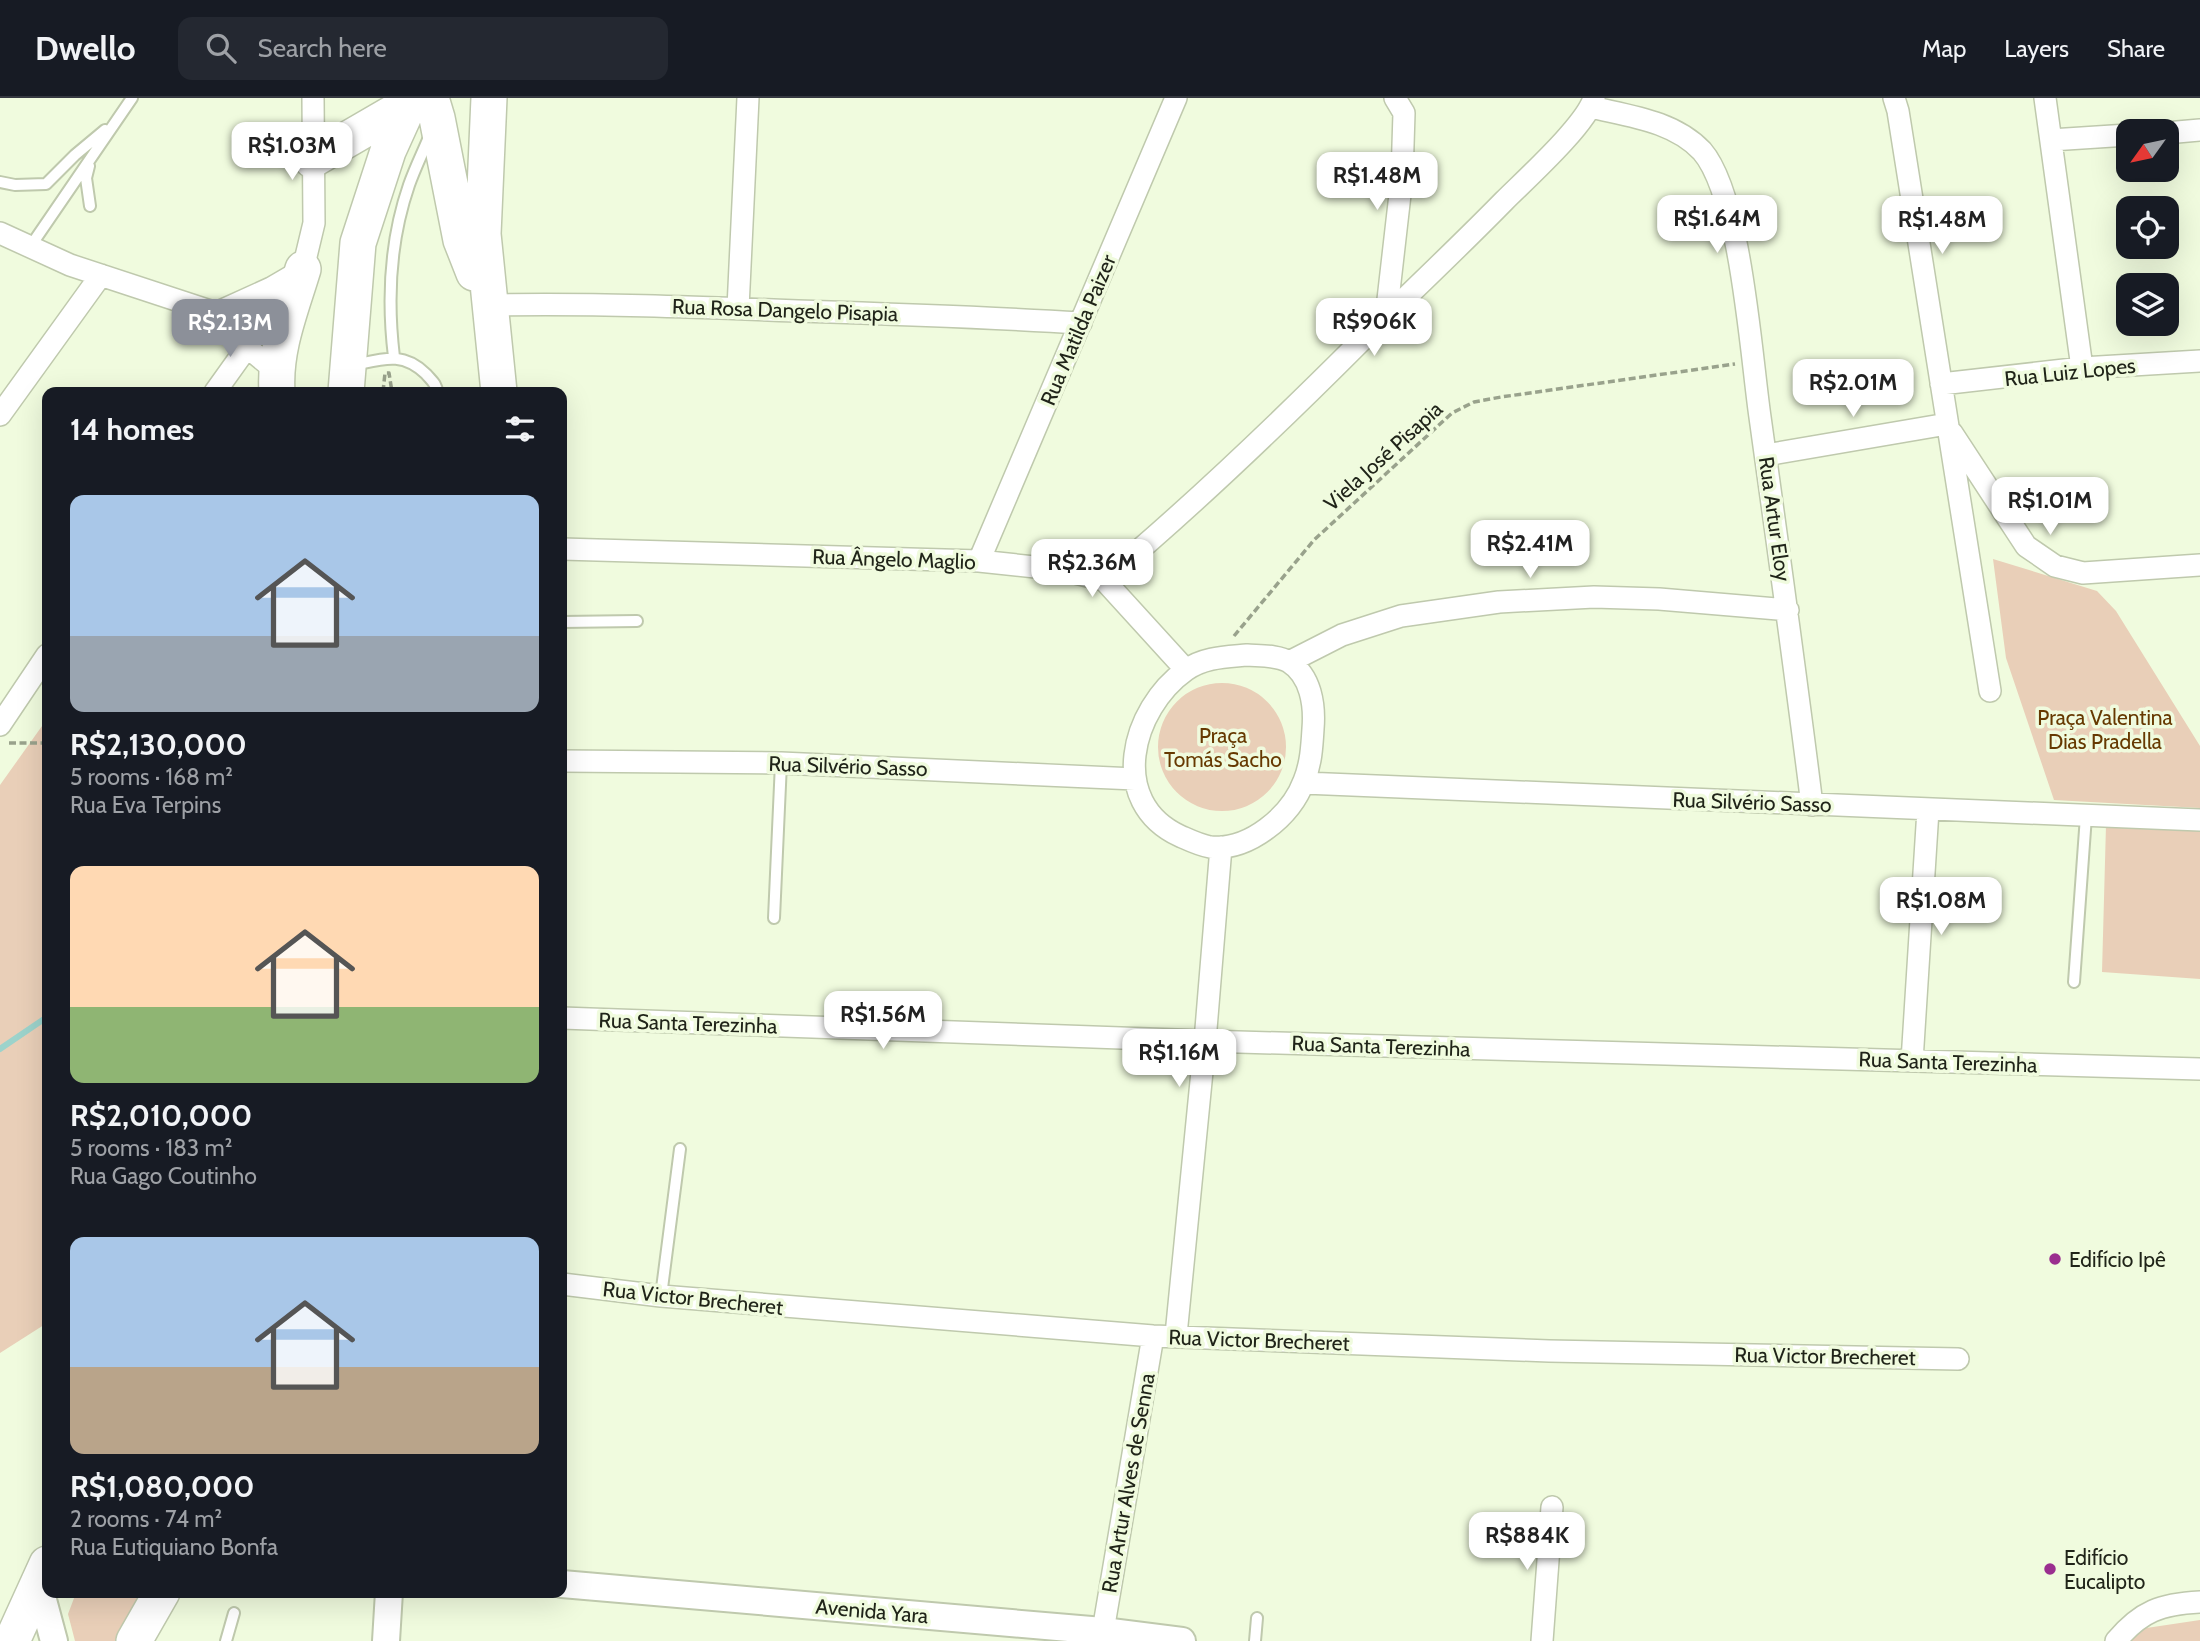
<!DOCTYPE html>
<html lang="en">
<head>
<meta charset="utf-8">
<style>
  body { margin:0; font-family:Cabin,sans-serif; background:#242831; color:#f1f3f6; height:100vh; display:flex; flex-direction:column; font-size:26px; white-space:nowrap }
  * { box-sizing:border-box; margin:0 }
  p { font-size:23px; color:#9ea1a6 }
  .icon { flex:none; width:38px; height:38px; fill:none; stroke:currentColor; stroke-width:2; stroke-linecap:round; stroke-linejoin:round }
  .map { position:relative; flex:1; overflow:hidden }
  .sheet { position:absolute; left:42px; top:289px; width:525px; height:1211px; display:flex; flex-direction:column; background:#171b24; border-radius:14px; box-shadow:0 7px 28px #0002 }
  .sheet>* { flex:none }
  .needle { width:46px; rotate:237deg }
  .controls { position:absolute; left:2116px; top:21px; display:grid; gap:14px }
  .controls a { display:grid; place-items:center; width:63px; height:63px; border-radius:14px; background:#171b24; box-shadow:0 7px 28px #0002; font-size:35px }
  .price { position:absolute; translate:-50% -60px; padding:0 16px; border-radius:14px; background:#fff; color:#222; font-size:23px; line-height:46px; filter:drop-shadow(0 2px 4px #0008) }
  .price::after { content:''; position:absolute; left:50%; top:42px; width:21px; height:16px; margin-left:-10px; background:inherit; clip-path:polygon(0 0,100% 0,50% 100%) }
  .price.current { background:#8c9099; color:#fff }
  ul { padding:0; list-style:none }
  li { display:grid; align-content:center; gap:14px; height:371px; padding:0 28px }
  li span { display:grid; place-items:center; height:217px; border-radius:14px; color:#555 }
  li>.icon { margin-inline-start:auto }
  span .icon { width:126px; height:126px; fill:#fffc; stroke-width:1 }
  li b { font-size:30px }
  h2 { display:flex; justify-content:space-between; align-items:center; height:84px; padding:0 28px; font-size:30px }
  header { display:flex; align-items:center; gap:42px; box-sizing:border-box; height:98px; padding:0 35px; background:#171b24; border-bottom:2px solid #363941 }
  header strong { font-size:33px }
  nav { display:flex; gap:38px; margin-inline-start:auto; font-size:24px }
  .search { width:490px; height:63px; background:#242831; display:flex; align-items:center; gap:18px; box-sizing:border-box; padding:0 24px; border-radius:14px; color:#9ea1a6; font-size:26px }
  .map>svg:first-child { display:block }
</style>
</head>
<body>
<header>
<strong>Dwello</strong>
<div class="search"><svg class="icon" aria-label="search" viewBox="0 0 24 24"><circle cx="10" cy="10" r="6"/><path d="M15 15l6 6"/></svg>Search here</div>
<nav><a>Map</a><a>Layers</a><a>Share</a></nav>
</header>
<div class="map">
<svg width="2200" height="1543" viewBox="0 0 2200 1543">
  <rect width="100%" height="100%" fill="#f0fbde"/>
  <path fill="#e9cfb8" d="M1993,461L2097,493L2116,513L2200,648V710L2054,702L2006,560Z
    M1158 649a64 64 0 1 1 128 0a64 64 0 1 1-128 0Z
    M47,621V1225L0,1255V687Z
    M2106,727L2200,733V881L2102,874Z
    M76,1495H146L125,1543H75L68,1516Z
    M2200,1522V1543H2131L2133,1532Z"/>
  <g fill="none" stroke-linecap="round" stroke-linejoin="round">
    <path stroke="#9cd3cb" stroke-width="6" d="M0,951L47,919"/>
    <g stroke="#bfc9ad" stroke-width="14">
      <path id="service" d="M89,68L86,80L90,108
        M0,84L15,87L46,86L75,57L105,32
        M30,149L132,0
        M394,259C387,201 390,142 409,87C415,70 423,54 430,37
        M354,267C383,261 402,253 426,276C431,282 437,286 437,294
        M562,524L637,523
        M774,820L781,665
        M2074,884L2086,718
        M661,1198L680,1051
        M226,1543L234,1515
        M1255,1543L1257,1520"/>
    </g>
    <g stroke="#bfc9ad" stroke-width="24">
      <path id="minor" d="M1894,0L1898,13L1990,593
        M2045,0L2082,270
        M1591,9C1629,18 1674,23 1702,53C1741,98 1751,257 1760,319C1778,449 1796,578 1812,707
        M2166,35L2200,32
        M2051,42L2128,37
        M0,135L70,167L216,215L247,249L276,273
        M489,207C592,205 695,209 798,213C893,216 987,219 1081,225
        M738,210L748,0
        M216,215L271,190L295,176
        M1386,219L1402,79L1404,15L1395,0
        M1941,286L2082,270L2200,263
        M215,294L303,171L314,125L313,0
        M0,317L101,177
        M1952,335L2026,448L2055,468L2083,475L2200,467
        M1766,357L1947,326
        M562,451L979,463L1063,472L1104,482L1186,572
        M979,463L1176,0
        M1104,482C1193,408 1277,327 1360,244C1408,197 1457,151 1504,103C1526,81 1586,27 1594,0
        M1247,557C1260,558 1278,557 1289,564C1311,578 1315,607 1313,631C1312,648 1311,666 1304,683C1291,718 1249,753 1210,749C1199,747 1189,742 1180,738C1107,704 1131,611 1186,572C1204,559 1226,559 1247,557Z
        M1289,564L1342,537L1401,518L1499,504L1594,499L1659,501L1788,512
        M0,627L47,557
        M562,663L781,665L1135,681
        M1304,685L2200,722
        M562,920L1205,943L2200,971
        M1912,963L1928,712
        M562,1186L661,1198L1153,1238L1549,1253L1958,1261
        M1176,1237L1205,943L1221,749
        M1103,1533L1153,1238
        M1542,1543L1552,1409
        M2116,1543C2141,1513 2161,1506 2200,1504"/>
    </g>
    <g stroke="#bfc9ad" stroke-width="30">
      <path id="tertiary" d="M562,1486L1103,1533L1182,1543
        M39,1487L54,1543
        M386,1543L389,1494"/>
    </g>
    <g stroke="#bfc9ad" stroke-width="38">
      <path id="primary" d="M431,0L437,20L461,142L474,175
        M489,0L483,136L499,294
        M312,62L410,5
        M277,294C274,251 291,211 303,171
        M346,294L358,145L388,53L412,0
        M12,1543L47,1466
        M134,1543L162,1494"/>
    </g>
    <path stroke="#99a28c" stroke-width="3.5" stroke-dasharray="7 3.5" stroke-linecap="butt" d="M383,294L385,275H389L392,294
      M1234,538L1314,442L1452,315L1474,304L1501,299L1735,266
      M9,645H47"/>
    <use href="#service" stroke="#fff" stroke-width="10"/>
    <use href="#minor" stroke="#fff" stroke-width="21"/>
    <use href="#tertiary" stroke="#fff" stroke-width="26"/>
    <use href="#primary" stroke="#fff" stroke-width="35"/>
  </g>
  <g fill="#9a2e8f" stroke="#f0fbde" stroke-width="2.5">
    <circle cx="2055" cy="1161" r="7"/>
    <circle cx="2050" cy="1471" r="7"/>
  </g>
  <g text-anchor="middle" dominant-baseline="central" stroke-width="7" stroke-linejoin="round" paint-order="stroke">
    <g font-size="21" fill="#202419" stroke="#f0fbde">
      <text transform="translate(785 212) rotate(2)">Rua Rosa Dangelo Pisapia</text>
      <text transform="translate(1078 232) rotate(-67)">Rua Matilda Paizer</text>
      <text transform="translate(2070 274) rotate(-6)">Rua Luiz Lopes</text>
      <text transform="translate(1383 358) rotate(-42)">Viela José Pisapia</text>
      <text transform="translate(1775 421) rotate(82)">Rua Artur Eloy</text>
      <text transform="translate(894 461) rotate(2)">Rua Ângelo Maglio</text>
      <text transform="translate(848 668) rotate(2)">Rua Silvério Sasso</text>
      <text transform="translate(1752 704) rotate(2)">Rua Silvério Sasso</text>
      <text transform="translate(688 925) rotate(2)">Rua Santa Terezinha</text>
      <text transform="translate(1381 948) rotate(2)">Rua Santa Terezinha</text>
      <text transform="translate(1948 964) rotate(2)">Rua Santa Terezinha</text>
      <text transform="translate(693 1200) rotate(6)">Rua Victor Brecheret</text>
      <text transform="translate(1259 1242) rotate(2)">Rua Victor Brecheret</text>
      <text transform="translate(1825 1258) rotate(1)">Rua Victor Brecheret</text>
      <text transform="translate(1128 1385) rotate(-80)">Rua Artur Alves de Senna</text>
      <text transform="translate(872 1513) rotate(5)">Avenida Yara</text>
    </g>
    <g font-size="21" fill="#663901" stroke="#f0fbde">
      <text x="2105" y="619">Praça Valentina<tspan x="2105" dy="24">Dias Pradella</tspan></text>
      <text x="1223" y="637">Praça<tspan x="1223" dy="24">Tomás Sacho</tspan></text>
    </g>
    <g font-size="21" fill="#202419" stroke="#f0fbde" text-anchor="start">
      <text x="2069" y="1161">Edifício Ipê</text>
      <text x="2064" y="1459">Edifício<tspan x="2064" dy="24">Eucalipto</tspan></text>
    </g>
  </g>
</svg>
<div class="controls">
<a><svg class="needle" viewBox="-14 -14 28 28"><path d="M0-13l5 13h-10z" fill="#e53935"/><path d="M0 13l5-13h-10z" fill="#9ea1a6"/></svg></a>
<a><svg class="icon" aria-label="locate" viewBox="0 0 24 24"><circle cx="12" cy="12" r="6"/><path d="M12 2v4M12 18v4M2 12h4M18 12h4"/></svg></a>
<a><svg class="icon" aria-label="layers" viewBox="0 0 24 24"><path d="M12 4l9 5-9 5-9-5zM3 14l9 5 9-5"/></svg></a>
</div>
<b class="price" style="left:292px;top:84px">R$1.03M</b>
<b class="price" style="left:1377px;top:114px">R$1.48M</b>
<b class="price" style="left:1717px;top:157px">R$1.64M</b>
<b class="price" style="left:1942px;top:158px">R$1.48M</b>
<b class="price" style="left:1374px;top:260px">R$906K</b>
<b class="price current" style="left:230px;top:261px">R$2.13M</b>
<b class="price" style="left:1853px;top:321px">R$2.01M</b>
<b class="price" style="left:2050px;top:439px">R$1.01M</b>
<b class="price" style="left:1530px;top:482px">R$2.41M</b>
<b class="price" style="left:1092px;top:501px">R$2.36M</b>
<b class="price" style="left:1941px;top:839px">R$1.08M</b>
<b class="price" style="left:883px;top:953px">R$1.56M</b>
<b class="price" style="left:1179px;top:991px">R$1.16M</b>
<b class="price" style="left:1527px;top:1474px">R$884K</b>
<section class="sheet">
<h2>14 homes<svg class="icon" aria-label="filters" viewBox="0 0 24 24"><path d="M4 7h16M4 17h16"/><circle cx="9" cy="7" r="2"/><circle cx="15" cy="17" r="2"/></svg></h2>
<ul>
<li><span style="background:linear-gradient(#a9c7e8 65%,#9aa5b1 0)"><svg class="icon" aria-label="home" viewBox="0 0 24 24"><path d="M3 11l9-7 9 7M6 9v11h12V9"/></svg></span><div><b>R$2,130,000</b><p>5 rooms · 168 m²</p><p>Rua Eva Terpins</p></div></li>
<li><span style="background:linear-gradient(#ffd9b3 65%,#8fb573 0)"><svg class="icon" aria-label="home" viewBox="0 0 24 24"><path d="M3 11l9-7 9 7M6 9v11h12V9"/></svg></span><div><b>R$2,010,000</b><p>5 rooms · 183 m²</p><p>Rua Gago Coutinho</p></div></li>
<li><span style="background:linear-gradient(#a9c7e8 60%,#b9a48a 0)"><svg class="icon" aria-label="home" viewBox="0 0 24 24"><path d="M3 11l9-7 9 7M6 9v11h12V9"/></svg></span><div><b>R$1,080,000</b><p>2 rooms · 74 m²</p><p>Rua Eutiquiano Bonfa</p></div></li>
</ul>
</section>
</div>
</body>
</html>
